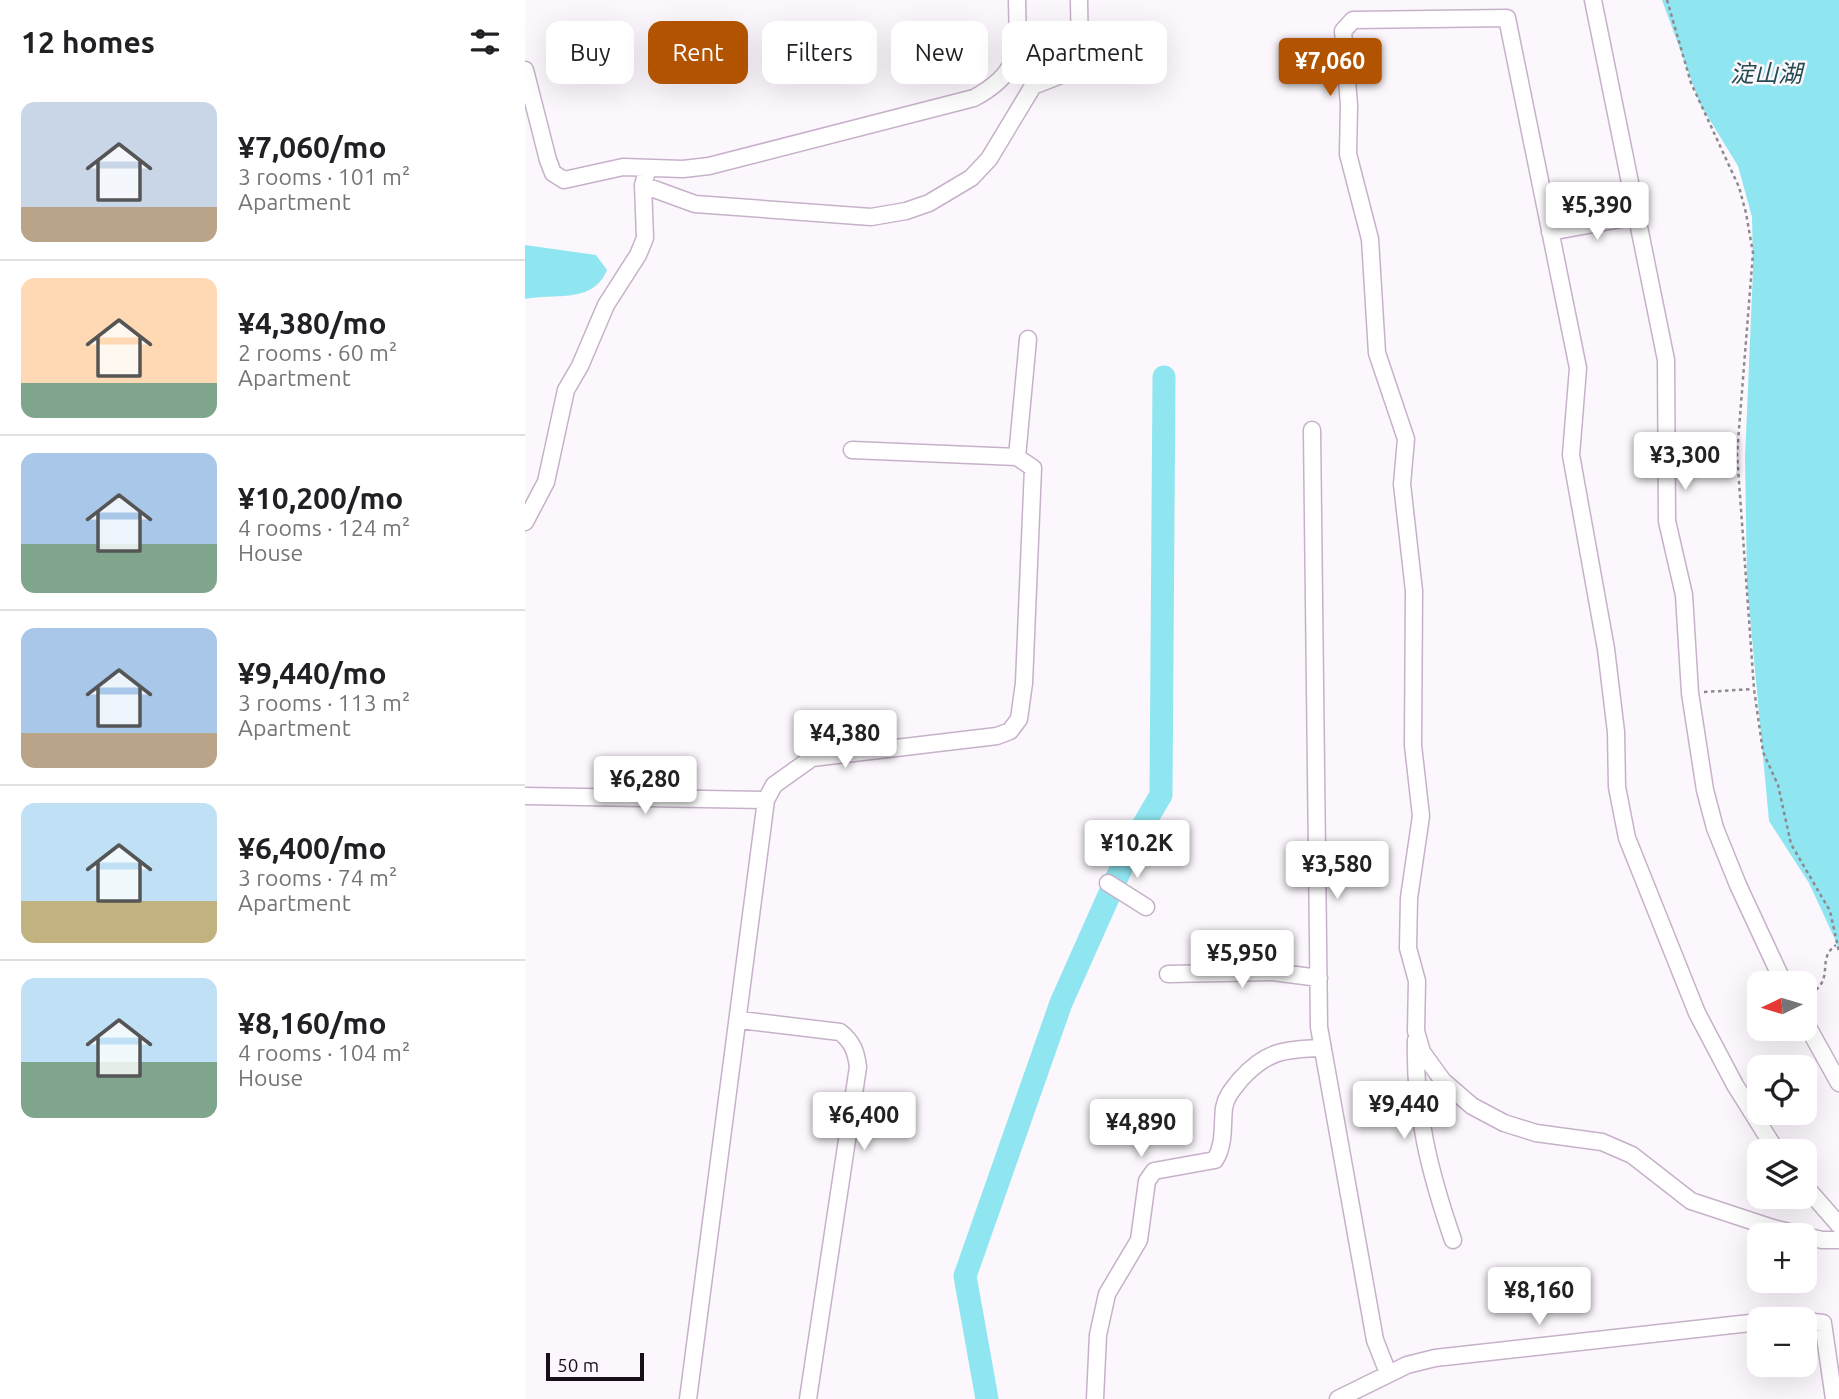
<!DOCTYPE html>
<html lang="en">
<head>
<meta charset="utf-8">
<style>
  body { margin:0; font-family:Ubuntu,"Noto Sans SC",sans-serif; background:#f2f2f2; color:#202124; height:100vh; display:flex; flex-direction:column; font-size:26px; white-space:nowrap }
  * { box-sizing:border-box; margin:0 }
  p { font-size:23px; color:#757577 }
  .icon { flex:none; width:38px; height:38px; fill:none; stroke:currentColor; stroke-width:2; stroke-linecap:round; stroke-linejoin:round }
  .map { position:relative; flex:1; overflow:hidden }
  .sheet { display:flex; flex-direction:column; background:#fff; width:525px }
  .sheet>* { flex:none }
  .banner { position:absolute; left:21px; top:21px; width:665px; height:63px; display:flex; gap:14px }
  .needle { width:46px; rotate:265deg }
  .controls { position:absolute; left:1222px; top:971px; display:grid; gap:14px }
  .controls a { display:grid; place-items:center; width:70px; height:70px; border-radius:14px; background:#fff; box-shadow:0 7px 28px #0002; font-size:35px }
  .scale { position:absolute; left:21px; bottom:18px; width:98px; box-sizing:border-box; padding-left:7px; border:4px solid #181019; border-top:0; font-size:19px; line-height:24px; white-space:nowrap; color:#181019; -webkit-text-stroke:5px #fbf7fc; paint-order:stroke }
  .price { position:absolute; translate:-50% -60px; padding:0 16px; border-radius:7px; background:#fff; color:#222; font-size:23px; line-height:46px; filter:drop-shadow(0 2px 4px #0008) }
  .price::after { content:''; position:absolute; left:50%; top:42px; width:21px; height:16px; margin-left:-10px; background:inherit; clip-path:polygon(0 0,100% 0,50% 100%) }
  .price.on { background:#b15301; color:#fff }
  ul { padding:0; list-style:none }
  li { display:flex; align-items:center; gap:21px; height:175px; padding:0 21px }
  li+li { border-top:2px solid #e0e0e0 }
  li span { display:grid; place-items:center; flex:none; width:196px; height:140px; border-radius:14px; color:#555 }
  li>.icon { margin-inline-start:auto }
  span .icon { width:84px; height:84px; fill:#fffc; stroke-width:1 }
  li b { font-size:30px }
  h2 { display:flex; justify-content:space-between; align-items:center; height:84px; padding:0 21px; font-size:30px }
  .chip { padding:0 24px; border-radius:14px; background:#fff; box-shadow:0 7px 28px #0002; font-size:24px; line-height:63px }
  .chip.on { background:#b15301; color:#fff }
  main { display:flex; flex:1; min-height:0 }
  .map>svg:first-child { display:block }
</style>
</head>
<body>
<main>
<section class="sheet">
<h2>12 homes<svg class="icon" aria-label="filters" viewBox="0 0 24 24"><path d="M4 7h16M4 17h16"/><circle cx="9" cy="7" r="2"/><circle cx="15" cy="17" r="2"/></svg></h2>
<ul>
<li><span style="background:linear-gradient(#c9d6e8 75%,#b9a48a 0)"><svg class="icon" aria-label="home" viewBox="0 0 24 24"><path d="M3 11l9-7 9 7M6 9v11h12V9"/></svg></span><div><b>¥7,060/mo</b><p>3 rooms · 101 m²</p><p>Apartment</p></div></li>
<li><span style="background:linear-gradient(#ffd9b3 75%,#7fa58c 0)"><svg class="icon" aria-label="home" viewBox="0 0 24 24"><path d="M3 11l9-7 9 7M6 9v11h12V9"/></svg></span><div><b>¥4,380/mo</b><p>2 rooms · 60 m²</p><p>Apartment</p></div></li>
<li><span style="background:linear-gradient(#a9c7e8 65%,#7fa58c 0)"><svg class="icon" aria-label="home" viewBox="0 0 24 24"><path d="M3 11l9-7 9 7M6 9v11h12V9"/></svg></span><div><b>¥10,200/mo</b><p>4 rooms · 124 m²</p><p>House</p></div></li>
<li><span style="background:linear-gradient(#a9c7e8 75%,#b9a48a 0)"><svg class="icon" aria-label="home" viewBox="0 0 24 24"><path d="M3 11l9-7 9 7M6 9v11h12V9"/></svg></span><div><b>¥9,440/mo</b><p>3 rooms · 113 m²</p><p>Apartment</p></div></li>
<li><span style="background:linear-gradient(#bfe0f5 70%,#c2b280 0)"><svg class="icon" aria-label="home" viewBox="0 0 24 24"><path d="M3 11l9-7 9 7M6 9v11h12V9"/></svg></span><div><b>¥6,400/mo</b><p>3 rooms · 74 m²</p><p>Apartment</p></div></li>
<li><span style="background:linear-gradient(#bfe0f5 60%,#7fa58c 0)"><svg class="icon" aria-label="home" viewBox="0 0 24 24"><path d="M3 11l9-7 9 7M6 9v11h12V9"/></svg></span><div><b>¥8,160/mo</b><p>4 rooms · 104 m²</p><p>House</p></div></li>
</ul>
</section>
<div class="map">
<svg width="1314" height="1399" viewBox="0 0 1314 1399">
  <rect width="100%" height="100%" fill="#fbf7fc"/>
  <path fill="#8fe6f0" d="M1137,0H1314V948L1284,883L1244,821L1222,584L1220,458L1228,270L1227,217L1213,166L1175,104Z
    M0,245L71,255L82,270C68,304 31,293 0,299Z"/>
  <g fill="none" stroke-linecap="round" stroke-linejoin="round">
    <path stroke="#8fe6f0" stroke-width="23" d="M462,1399L440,1276L536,1003L606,846L636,795L639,377"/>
    <g stroke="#c7b1ca" stroke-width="19">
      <path id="minor" d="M1068,0L1141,360L1142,521L1159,595L1165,693L1180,790L1190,828L1213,885L1259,984
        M0,70L23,160L28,173L39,180L98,167L158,169L184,166L449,98C497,72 493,50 492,0
        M118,185L170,204L346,217L381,211L404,203L446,178L464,159L508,86L549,70L555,58L554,0
        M1025,232L1112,216
        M787,430L794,1027L850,1340L863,1373
        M492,457L503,339
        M0,522L21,482L41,390L55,366L81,305L113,255L120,238L118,185L121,175
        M0,796L241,800
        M583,883L621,907
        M643,974L748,972L794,978
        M215,1020L315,1032C328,1042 331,1052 333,1067L283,1399
        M1279,1020L1314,1083
        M891,1040C889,1111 905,1174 928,1240
        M893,1106L908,1090L925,1087
        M1252,1152L1210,1085L1172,1013L1102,838L1092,787L1091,732L1081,649L1046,455L1053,368L982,18L828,20L818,31L824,105L823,154L845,239L852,353L881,439L877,484L889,591L888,745L896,816L884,898L883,948L892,981L891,1031L897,1052L918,1081L947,1106L979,1123L1011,1133L1077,1142L1107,1155L1166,1201L1248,1228L1297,1240H1314
        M1279,1185L1314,1225
        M1263,1320H1264
        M1279,1321L1298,1323L1309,1399
        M163,1399L241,800L249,785L287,758L472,736L485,731L494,719L499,683L508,468L492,457L327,450
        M570,1399L573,1335L582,1294L614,1240L622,1181L629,1171L690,1160C700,1144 697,1126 699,1108C701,1096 708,1089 715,1080C741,1051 759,1049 797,1048
        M813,1399L882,1365L910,1358L1234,1322"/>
    </g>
    <path stroke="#8e888f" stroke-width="2.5" stroke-dasharray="3.5 3.5" stroke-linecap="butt" d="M1142,0L1166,83L1214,187L1221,213L1228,253L1212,454L1229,689L1238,752L1253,785L1266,844L1305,911L1314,952
      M1179,692L1228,689
      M1279,997C1314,982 1289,960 1311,945"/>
    <use href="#minor" stroke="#fff" stroke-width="16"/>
  </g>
  <g text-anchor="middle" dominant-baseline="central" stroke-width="5" stroke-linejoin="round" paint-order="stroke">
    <g font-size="24" font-style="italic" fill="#244c51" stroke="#fbf7fc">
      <text x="1241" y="73">淀山湖</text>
    </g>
  </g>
</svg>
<div class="controls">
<a><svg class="needle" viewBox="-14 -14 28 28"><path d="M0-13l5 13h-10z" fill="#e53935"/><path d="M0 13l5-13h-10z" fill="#757577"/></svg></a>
<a><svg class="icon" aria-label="locate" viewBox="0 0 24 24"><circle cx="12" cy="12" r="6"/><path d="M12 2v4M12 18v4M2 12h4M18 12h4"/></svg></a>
<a><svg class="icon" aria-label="layers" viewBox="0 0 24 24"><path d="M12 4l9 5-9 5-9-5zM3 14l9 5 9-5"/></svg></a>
<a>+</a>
<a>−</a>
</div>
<div class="scale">50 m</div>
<b class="price on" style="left:805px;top:98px">¥7,060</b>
<b class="price" style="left:1072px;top:242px">¥5,390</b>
<b class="price" style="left:1160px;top:492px">¥3,300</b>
<b class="price" style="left:320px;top:770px">¥4,380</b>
<b class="price" style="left:120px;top:816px">¥6,280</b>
<b class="price" style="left:612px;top:880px">¥10.2K</b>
<b class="price" style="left:812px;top:901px">¥3,580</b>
<b class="price" style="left:717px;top:990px">¥5,950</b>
<b class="price" style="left:879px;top:1141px">¥9,440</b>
<b class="price" style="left:339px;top:1152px">¥6,400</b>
<b class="price" style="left:616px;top:1159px">¥4,890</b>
<b class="price" style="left:1014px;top:1327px">¥8,160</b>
<div class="banner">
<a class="chip">Buy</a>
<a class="chip on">Rent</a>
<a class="chip">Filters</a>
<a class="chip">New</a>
<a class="chip">Apartment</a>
</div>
</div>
</main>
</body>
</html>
